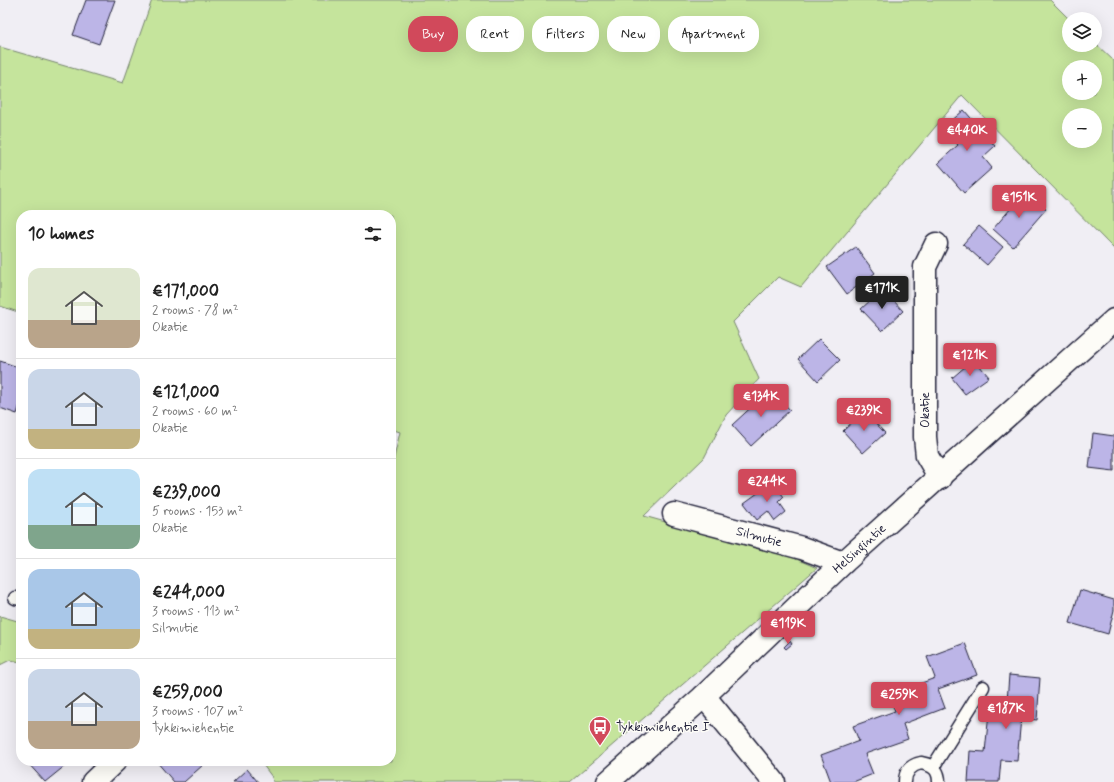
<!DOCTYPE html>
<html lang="en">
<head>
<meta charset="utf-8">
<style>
  body { margin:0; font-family:Mynerve,sans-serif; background:#f2f2f2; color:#222; height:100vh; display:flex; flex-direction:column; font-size:15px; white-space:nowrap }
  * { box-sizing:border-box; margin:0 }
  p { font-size:13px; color:#767676 }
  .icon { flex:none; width:22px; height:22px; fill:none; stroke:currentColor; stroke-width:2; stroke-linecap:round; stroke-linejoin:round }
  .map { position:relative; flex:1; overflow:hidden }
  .sheet { position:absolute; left:16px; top:210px; width:380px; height:556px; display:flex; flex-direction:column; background:#fff; border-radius:16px; box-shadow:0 4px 16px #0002 }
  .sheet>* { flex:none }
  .top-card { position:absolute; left:408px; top:16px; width:380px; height:36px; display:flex; gap:8px }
  .controls { position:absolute; left:1062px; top:12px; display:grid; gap:8px }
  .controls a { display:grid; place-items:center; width:40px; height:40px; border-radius:50%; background:#fff; box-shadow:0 4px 16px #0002; font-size:20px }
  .price { position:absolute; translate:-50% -34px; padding:0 9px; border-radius:4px; background:#d1495b; color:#fff; font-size:13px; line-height:26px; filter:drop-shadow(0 1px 2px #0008) }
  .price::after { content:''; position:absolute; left:50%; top:24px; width:12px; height:9px; margin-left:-6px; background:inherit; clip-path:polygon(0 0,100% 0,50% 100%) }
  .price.active { background:#222; color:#fff }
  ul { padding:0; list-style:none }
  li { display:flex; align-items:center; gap:12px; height:100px; padding:0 12px }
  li+li { border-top:1px solid #e0e0e0 }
  li span { display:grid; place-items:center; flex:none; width:112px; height:80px; border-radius:12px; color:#555 }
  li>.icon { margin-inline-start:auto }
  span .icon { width:48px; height:48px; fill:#fffc; stroke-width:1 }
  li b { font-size:17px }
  h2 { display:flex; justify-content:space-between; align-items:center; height:48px; padding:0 12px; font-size:17px }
  .chip { padding:0 14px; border-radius:16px; background:#fff; box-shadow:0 4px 16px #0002; font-size:14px; line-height:36px }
  .chip.active { background:#d1495b; color:#fff }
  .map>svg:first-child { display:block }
</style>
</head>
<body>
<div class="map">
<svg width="1114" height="782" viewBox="0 0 1114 782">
  <rect width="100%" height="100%" fill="#f0eef4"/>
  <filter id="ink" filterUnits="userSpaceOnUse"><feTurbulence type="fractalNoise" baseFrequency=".025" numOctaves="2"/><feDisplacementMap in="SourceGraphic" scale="8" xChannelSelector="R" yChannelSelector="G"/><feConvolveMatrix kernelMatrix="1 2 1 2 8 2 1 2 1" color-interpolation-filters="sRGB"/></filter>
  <g filter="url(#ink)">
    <path fill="#c5e49c" stroke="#74836c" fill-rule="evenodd" d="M152,0H1050L1069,19V45H1095V43L1114,61V249L962,95L801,287L778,277L733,322L759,379L726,415L704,458L644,516L794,558L817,568L570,782H273L272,777L260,761H391V471L400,432L391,429V215H21V313L0,306V47L123,83ZM1069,67H1095V93H1069ZM1069,115H1095V141H1069Z
      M0,616L21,622V662L10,660L0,665Z"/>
    <path fill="#bcb5e7" stroke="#22223b" d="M86,0H115L99,44L73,35Z
      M964,110L995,146L983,157L992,168L964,193L938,163L958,145L943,128Z
      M1025,192L1046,209L1013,247L993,229Z
      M979,226L1003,247L987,265L963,244Z
      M856,247L875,273L847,294L827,267Z
      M883,289L903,311L882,331L861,309Z
      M819,339L840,360L818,381L798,359Z
      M974,359L989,377L965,394L952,378Z
      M0,361L21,368V401L17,414L0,408Z
      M771,389L790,410L751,446L732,425Z
      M864,411L885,433L863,453L843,431Z
      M1093,433L1114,436V471L1089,468Z
      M773,482L784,497L779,502L786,512L775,521L768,511L757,520L744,503Z
      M1080,590L1114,600V610L1108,634L1070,623Z
      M790,641L792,644L786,649L784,647Z
      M965,643L977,675L938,689L945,708L903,724L908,739L865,754L873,774L853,782H831L821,755L859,741L853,726L895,711L889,695L935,678L927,657Z
      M1009,675L1040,678L1037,720L1021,718L1017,761L1001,760L999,782H968L970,751L985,752L989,713L1006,715Z
      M26,761H71L45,782Z
      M156,761H200L203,765L184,782H174Z
      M247,769L258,782H233Z"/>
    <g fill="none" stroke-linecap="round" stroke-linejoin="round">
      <g stroke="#22223b" stroke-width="15">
        <path id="lane" d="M15,598L21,599
          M933,767L983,687
          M905,782C905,771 911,765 921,763C933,765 939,770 939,782"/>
      </g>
      <g stroke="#22223b" stroke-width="25">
        <g id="street">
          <path d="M936,244L925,267V437L927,456L940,478"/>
          <path id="s1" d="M674,514L802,548L843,563"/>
          <path d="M704,696L774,782"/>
          <path d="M93,782L115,761"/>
        </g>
      </g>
      <g stroke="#22223b" stroke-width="25">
        <g id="secondary">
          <path id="s2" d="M608,782L704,696L843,563L1114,320"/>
        </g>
      </g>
      <use href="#lane" stroke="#fdfcf7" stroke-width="12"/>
      <use href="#street" stroke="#fdfcf7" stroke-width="22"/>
      <use href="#secondary" stroke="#fdfcf7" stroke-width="22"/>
    </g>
  </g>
  <defs>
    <g id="bus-pin" transform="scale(1.15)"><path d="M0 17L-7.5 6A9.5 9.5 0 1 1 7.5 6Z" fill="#d1495b" stroke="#fdfcf7"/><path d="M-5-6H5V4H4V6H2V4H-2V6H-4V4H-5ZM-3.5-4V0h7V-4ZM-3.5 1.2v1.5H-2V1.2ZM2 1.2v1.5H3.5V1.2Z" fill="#fff"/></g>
  </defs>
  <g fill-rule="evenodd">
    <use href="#bus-pin" x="600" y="727"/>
  </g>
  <g text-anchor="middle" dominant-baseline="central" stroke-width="3" stroke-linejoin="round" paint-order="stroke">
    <g font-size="13" fill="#22223b" stroke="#fdfcf7">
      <text transform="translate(925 410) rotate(-90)">Okatie</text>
      <text stroke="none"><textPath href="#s1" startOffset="88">Silmutie</textPath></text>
      <text stroke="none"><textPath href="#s2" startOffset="343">Helsingintie</textPath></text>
    </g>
    <g font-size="13" fill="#22223b" stroke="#fdfcf7" text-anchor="start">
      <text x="616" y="727">Tykkimiehentie I</text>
    </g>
  </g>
</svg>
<div class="controls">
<a><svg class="icon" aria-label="layers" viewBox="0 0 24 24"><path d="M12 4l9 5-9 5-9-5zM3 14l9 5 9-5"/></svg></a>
<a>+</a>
<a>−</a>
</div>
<b class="price" style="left:967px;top:152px">€440K</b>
<b class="price" style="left:1019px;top:219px">€151K</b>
<b class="price active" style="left:882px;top:310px">€171K</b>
<b class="price" style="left:970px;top:377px">€121K</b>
<b class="price" style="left:761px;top:418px">€134K</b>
<b class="price" style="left:864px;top:432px">€239K</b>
<b class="price" style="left:767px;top:503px">€244K</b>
<b class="price" style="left:788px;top:645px">€119K</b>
<b class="price" style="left:899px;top:716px">€259K</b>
<b class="price" style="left:1006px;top:730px">€187K</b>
<div class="top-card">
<a class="chip active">Buy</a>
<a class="chip">Rent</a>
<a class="chip">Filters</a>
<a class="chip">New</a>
<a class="chip">Apartment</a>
</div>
<section class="sheet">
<h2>10 homes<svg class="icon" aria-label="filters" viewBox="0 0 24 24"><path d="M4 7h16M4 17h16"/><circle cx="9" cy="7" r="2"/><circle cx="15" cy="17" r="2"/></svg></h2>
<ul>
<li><span style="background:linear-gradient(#dfe7d0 65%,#b9a48a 0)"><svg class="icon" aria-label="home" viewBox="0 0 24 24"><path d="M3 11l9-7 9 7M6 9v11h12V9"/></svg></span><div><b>€171,000</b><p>2 rooms · 78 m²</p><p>Okatie</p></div></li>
<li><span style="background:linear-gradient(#c9d6e8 75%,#c2b280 0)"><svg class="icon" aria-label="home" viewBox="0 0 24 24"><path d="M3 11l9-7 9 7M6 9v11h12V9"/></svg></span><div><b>€121,000</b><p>2 rooms · 60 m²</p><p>Okatie</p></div></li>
<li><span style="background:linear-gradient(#bfe0f5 70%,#7fa58c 0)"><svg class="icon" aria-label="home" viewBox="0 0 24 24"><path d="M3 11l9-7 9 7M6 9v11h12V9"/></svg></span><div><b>€239,000</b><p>5 rooms · 153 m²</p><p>Okatie</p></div></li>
<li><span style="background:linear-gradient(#a9c7e8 75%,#c2b280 0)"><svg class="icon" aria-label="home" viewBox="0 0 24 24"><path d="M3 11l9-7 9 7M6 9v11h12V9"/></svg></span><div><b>€244,000</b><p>3 rooms · 113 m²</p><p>Silmutie</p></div></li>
<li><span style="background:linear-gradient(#c9d6e8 65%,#b9a48a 0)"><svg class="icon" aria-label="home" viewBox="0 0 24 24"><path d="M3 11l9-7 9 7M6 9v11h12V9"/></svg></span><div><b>€259,000</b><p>3 rooms · 107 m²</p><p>Tykkimiehentie</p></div></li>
</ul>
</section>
</div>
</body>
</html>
